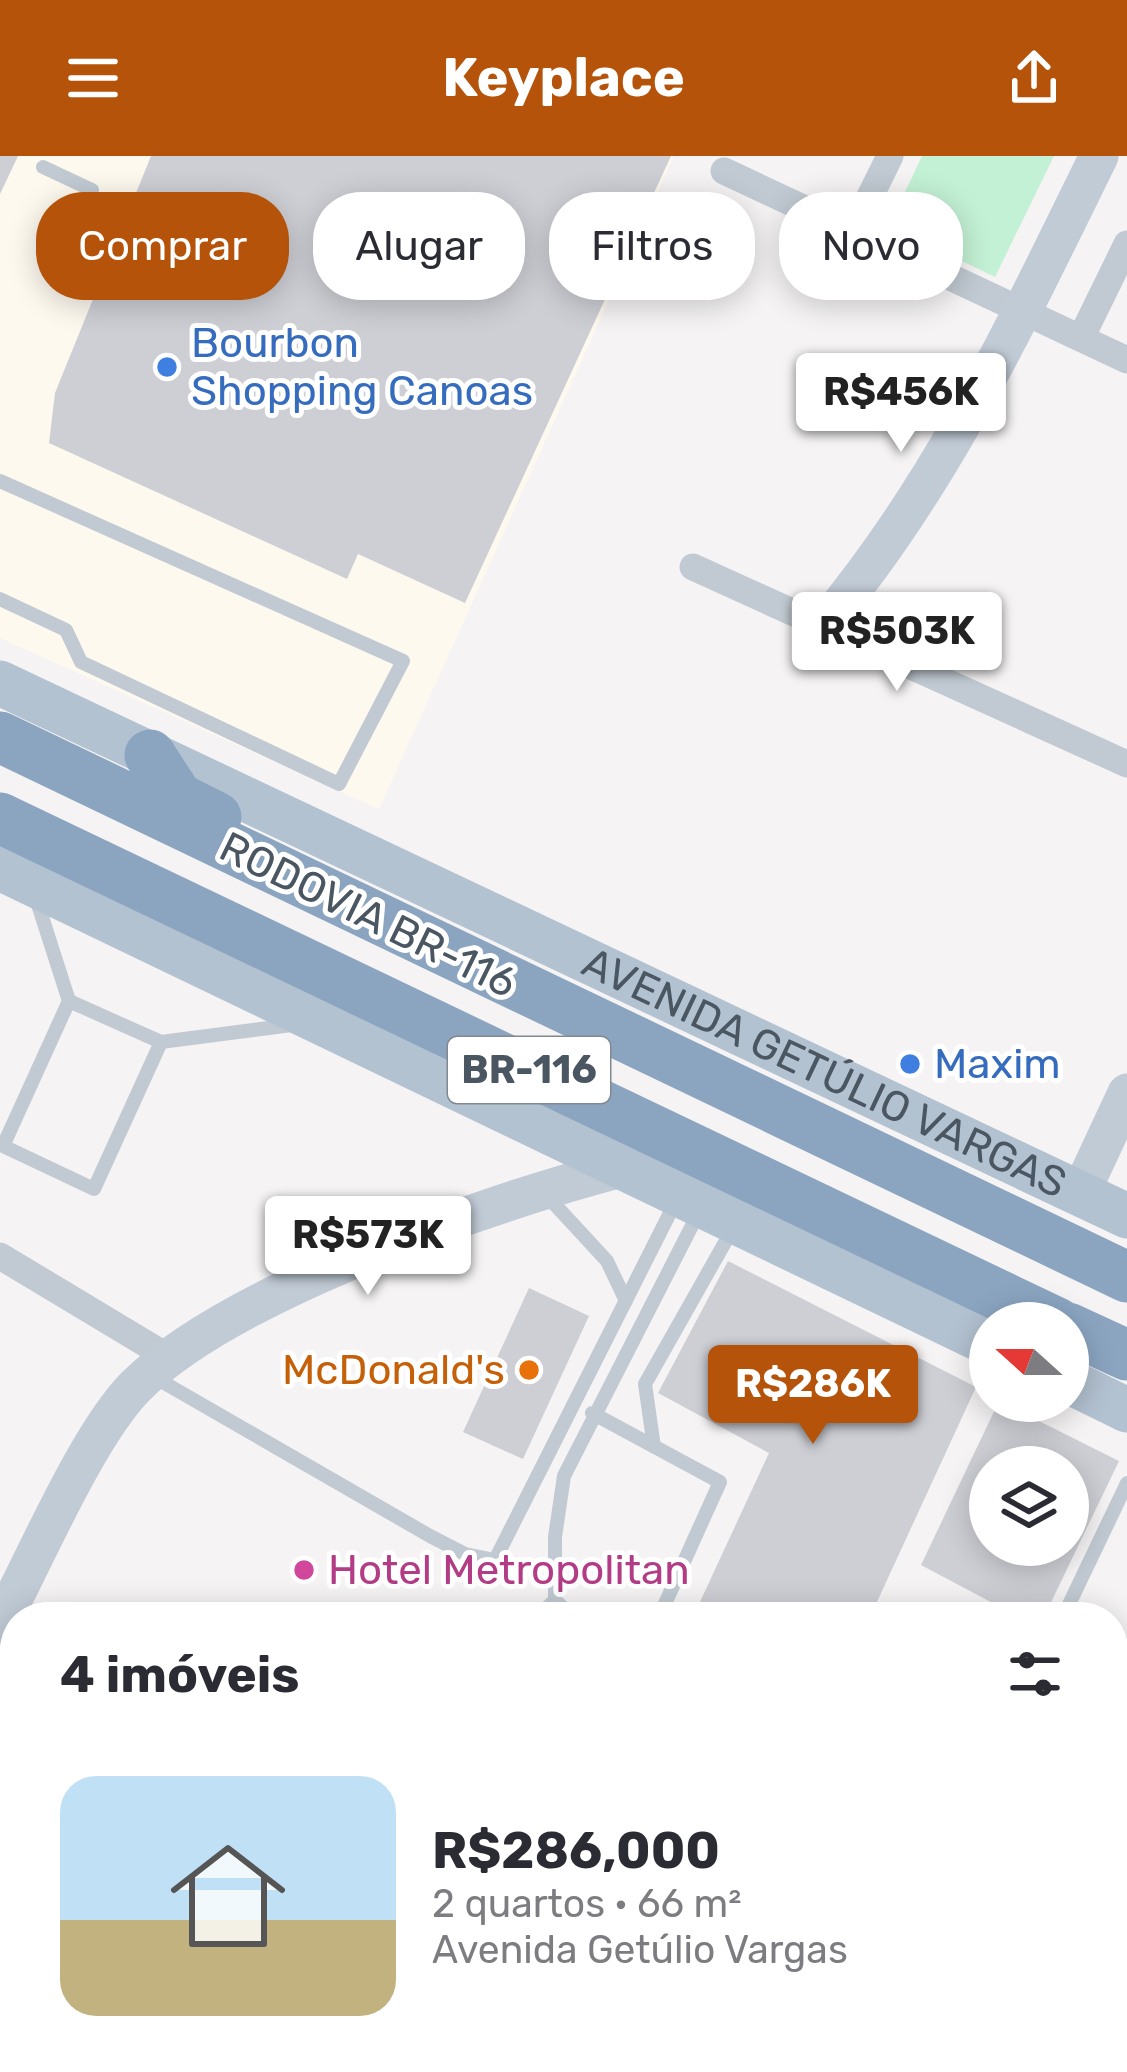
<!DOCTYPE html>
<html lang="pt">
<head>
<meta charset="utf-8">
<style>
  body { margin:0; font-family:Rubik,sans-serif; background:#f2f2f3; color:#2b2b33; height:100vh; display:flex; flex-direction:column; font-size:45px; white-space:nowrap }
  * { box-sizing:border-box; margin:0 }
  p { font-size:39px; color:#7c7c81 }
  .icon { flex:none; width:66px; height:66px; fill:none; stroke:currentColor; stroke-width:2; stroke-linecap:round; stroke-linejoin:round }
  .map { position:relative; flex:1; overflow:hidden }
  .details { position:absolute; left:0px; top:1446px; width:1128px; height:471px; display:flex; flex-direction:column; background:#fff; border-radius:48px 48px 0 0; box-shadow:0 6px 30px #0003 }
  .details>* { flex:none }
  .guide { position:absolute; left:36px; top:36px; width:1056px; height:108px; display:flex; gap:24px }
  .needle { width:78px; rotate:291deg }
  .fabs { position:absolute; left:969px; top:1146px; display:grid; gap:24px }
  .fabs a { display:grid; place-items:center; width:120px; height:120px; border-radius:50%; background:#fff; box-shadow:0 6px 30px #0003; font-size:60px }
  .price { position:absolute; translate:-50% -102px; padding:0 27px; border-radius:12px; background:#fff; color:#222; font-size:39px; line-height:78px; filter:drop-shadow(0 3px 6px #0008) }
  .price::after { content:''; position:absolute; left:50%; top:72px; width:36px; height:27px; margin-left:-18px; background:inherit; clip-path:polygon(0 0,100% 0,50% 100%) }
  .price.current { background:#b45309; color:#fff }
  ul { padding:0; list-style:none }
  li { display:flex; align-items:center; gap:36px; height:300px; padding:0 60px }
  li span { display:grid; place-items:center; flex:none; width:336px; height:240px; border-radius:36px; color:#555 }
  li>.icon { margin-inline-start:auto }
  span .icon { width:144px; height:144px; fill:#fffc; stroke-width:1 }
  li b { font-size:51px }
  h2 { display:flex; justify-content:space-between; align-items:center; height:144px; padding:0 60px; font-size:51px }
  .tag { padding:0 42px; border-radius:48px; background:#fff; box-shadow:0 6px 30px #0003; font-size:42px; line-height:108px }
  .tag.current { background:#b45309; color:#fff }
  header { display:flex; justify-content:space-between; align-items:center; height:156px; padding:0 60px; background:#b45309; color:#fff; font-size:54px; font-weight:700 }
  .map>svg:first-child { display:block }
</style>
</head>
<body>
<header><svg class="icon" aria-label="menu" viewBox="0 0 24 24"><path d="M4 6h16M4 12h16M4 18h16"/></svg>Keyplace<svg class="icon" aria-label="share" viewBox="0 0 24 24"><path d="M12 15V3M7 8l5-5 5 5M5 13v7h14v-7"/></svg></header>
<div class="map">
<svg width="1127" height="1916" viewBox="0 0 1127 1916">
  <rect width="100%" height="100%" fill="#f5f3f3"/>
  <path fill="#fdf9ef" d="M18,0H674L379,653L0,482V38Z"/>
  <path fill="#c3f1d5" d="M922,0H1054L995,121L889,70Z
    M260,1902H316L345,1916H252Z"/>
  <path fill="#cdcfd5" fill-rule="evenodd" d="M0,0H18L0,38Z
    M151,0H671L465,447L358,398L347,423L49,287L55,237Z
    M728,1105L976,1231L870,1461H693L769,1297L658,1237Z
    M529,1132L589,1160L523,1303L463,1276Z
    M999,1245L1119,1305L1044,1461H1019L921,1409ZM990,1311H1068V1389H990Z
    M500,1902H669L663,1916H531Z"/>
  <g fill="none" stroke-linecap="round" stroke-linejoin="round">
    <path stroke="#c1cad2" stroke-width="14" d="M43,11L92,34
      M0,325L403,505L339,628L81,506L66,474L0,443
      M35,739L69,845L161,886L292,869
      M69,845L3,990L94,1033L161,886
      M547,1040L607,1105L626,1145
      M154,1221L430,1380L465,1398L495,1404L677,1043
      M592,1257L720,1326L659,1461
      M654,1291L645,1228L732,1074
      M537,1461L555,1444
      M573,1461L555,1444V1381L564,1320L700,1054
      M1063,1461L1127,1327
      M937,1902L971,1916
      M687,1916L694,1902
      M773,1916L780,1902
      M842,1916L848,1902
      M1056,1916L1062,1902"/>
    <path stroke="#c1cad2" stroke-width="27" d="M724,15L1127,204
      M853,75L890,0
      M1081,182L1127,88
      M693,411L1127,608
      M0,1100L168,1201
      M0,1718L15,1725
      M413,1902L445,1916"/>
    <path stroke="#c1cbd6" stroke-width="39" d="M823,470C942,329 1018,164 1099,0
      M1080,1038L1127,937
      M0,1469C34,1405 87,1280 135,1231C229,1136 491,1046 622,1012"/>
    <g stroke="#b3c2d1" stroke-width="45">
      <path id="s1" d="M0,527L1127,1060"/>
      <path d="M0,712L990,1188"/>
      <path d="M1068,1225L1127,1254"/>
    </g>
    <path stroke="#8ba5c1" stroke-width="51" d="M0,581L1127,1121
      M150,599L178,642L216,661
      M0,662L1057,1167
      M1068,1172L1127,1199"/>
  </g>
  <g fill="#3f7fe0" stroke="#fff" stroke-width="4.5">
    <circle cx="167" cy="211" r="12"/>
    <circle cx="910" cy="908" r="12"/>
  </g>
  <circle fill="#e8710a" stroke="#fff" stroke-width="4.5" cx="529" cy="1214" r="12"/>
  <circle fill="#d1479c" stroke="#fff" stroke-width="4.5" cx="304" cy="1414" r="12"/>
  <g text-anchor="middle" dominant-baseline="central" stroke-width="10" stroke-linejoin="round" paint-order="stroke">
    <rect fill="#fff" stroke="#808990" stroke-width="3" x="448" y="881" width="162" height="66" rx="9"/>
    <g font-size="39" font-weight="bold" fill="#4a5661">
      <text x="529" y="914">BR-116</text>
    </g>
    <g font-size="42" fill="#366cbe" stroke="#fff" text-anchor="start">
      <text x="191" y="187">Bourbon<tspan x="191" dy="48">Shopping Canoas</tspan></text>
      <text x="934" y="908">Maxim</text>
    </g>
    <g font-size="42" fill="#4a5661" stroke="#fff">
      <text transform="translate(368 759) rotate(26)">RODOVIA BR-116</text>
      <text stroke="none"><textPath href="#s1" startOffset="912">AVENIDA GETÚLIO VARGAS</textPath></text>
    </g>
    <g font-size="42" fill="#c56008" stroke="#fff" text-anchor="end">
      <text x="505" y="1214">McDonald's</text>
    </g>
    <g font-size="42" fill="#b23c85" stroke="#fff" text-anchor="start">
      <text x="328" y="1414">Hotel Metropolitan</text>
    </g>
  </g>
</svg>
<div class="fabs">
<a><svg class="needle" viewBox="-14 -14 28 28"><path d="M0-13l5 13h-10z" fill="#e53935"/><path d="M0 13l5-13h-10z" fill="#7c7c81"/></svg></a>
<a><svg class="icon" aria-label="layers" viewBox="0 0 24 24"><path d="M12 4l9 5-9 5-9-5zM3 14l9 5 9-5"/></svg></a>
</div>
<b class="price" style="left:901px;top:299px">R$456K</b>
<b class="price" style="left:897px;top:538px">R$503K</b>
<b class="price" style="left:368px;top:1142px">R$573K</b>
<b class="price current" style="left:813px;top:1291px">R$286K</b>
<div class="guide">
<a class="tag current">Comprar</a>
<a class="tag">Alugar</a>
<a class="tag">Filtros</a>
<a class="tag">Novo</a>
</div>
<section class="details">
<h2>4 imóveis<svg class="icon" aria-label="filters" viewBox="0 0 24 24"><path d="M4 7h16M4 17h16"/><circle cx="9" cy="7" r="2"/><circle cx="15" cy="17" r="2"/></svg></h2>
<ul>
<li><span style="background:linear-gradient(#bfe0f5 60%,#c2b280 0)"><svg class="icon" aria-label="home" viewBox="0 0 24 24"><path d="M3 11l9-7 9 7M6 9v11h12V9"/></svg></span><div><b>R$286,000</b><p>2 quartos · 66 m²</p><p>Avenida Getúlio Vargas</p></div></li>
</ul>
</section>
</div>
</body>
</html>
